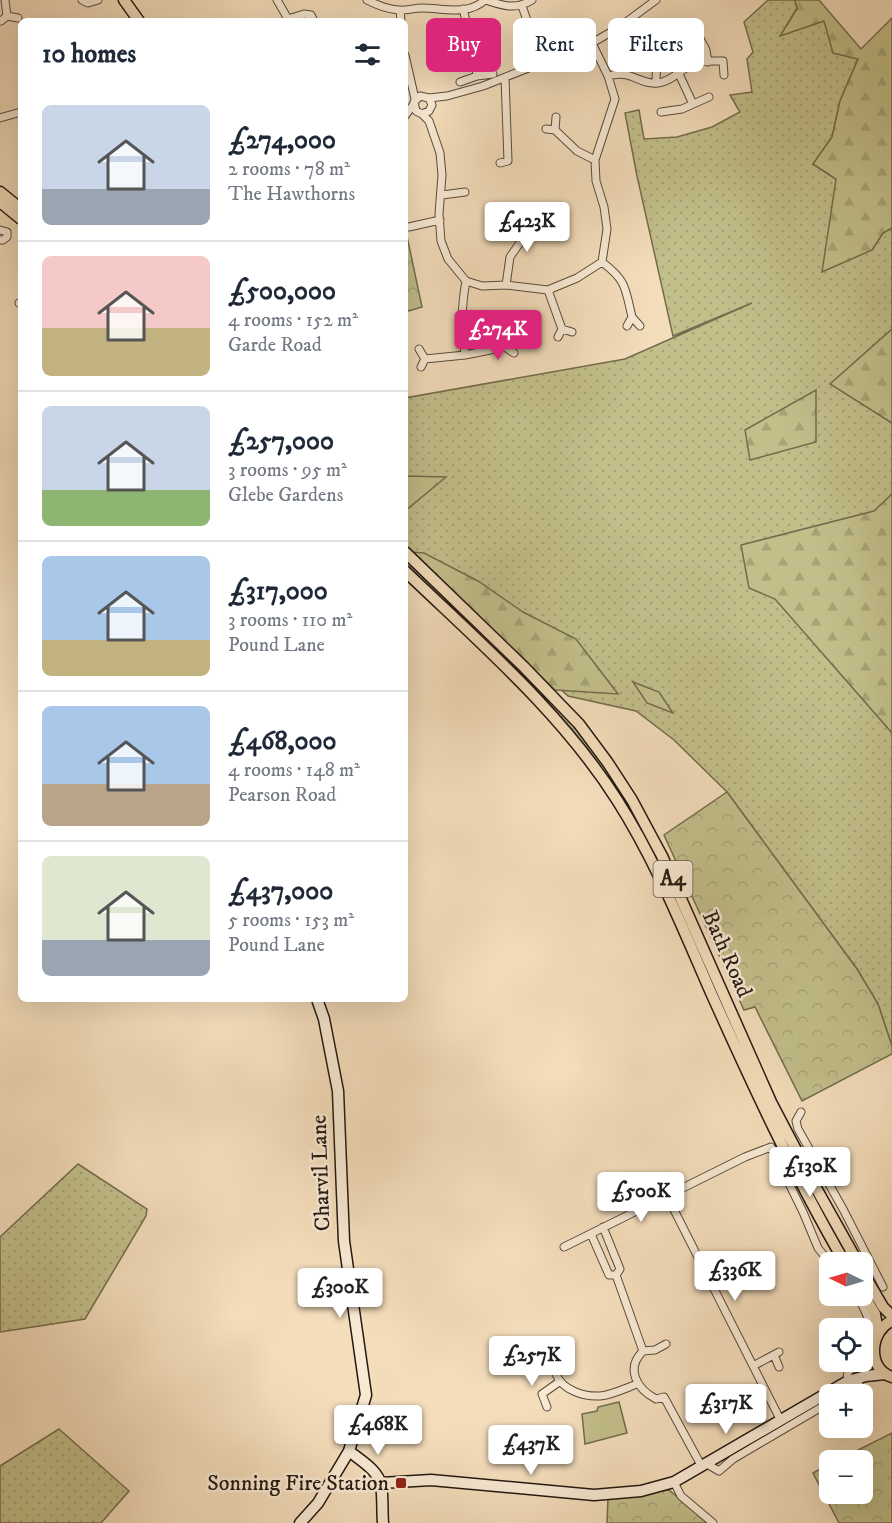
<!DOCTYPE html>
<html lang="en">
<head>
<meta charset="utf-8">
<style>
  body { margin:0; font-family:"IM FELL DW Pica",serif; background:#f2f2f3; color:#1f2937; height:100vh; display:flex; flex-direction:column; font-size:22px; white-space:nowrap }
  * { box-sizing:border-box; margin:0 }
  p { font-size:20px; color:#747a83 }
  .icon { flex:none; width:33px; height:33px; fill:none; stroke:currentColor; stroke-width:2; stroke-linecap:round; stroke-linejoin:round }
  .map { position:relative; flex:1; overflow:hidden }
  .panel { position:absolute; left:18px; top:18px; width:390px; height:984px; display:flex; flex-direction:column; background:#fff; border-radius:9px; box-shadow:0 6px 24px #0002 }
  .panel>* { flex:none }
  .top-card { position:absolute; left:426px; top:18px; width:375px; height:54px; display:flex; gap:12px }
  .needle { width:39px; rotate:275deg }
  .tools { position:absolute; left:819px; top:1252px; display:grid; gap:12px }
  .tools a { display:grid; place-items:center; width:54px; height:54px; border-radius:9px; background:#fff; box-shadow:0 6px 24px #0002; font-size:30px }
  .price { position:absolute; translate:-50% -51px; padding:0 14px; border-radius:6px; background:#fff; color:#222; font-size:20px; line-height:39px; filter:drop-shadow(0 2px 3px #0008) }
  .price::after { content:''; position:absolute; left:50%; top:36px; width:18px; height:14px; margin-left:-9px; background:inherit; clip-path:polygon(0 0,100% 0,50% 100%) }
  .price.on { background:#db2777; color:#fff }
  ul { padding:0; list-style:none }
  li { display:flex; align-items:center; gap:18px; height:150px; padding:0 24px }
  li+li { border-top:2px solid #e0e1e3 }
  li span { display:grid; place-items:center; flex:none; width:168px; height:120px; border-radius:9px; color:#555 }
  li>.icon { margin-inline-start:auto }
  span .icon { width:72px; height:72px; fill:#fffc; stroke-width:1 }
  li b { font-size:26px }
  h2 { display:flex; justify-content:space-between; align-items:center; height:72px; padding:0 24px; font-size:26px }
  .tag { padding:0 21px; border-radius:9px; background:#fff; box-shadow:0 6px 24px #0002; font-size:21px; line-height:54px }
  .tag.on { background:#db2777; color:#fff }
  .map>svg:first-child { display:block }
</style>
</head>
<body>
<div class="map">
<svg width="892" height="1523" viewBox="0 0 892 1523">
  <defs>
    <pattern id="grass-dots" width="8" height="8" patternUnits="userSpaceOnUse" patternTransform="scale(1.5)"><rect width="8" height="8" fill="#c2bf8b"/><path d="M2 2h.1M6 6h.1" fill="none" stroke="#a7a477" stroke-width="1.8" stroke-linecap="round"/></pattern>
    <pattern id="forest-firs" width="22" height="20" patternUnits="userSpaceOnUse" patternTransform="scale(1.5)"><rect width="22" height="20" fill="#c2bf8b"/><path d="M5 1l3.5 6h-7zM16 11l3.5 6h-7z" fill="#a7a477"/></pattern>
    <pattern id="park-crowns" width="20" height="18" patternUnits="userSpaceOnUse" patternTransform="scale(1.5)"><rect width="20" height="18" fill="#c2bf8b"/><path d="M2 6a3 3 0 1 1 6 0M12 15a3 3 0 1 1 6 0" fill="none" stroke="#a7a477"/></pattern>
  </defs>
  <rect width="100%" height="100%" fill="#f4ddbb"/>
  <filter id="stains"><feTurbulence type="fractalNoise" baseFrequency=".00333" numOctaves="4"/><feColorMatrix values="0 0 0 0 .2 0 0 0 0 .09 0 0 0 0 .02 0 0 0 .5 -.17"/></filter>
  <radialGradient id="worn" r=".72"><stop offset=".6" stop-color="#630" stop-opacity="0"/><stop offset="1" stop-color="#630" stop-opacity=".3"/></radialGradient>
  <path fill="url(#grass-dots)" stroke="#736c4e" stroke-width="1.5" d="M768,0H795L797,8L781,35L824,21L858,59L840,101L832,137L813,164L836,179L872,250L883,233L892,228V1046L878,1004L857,969L727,792L674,740L636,711L568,696L405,545V398L625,359L752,303L673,336L637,176L625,113L639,110L644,139L677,137L712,127L740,112L730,95L752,92L747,59L753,52L744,22Z
    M405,558L560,708L610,772L652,843L831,1227H829L603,775L405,566Z
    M78,1164L147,1209L146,1216L85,1319L0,1332V1237Z
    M59,1429L129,1491L101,1523H0V1466Z"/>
  <path fill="url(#forest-firs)" stroke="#736c4e" stroke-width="1.5" d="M795,0H819L861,49L892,18V228L883,233L872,250L822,272L836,179L813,164L832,137L840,101L858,59L833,53L824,21L780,36L797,9Z
    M892,329V423L830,384Z
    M816,390V442L750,460L745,430Z
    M405,476L446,477L405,511Z
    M892,494V733L775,599L749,588L741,545L874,511Z
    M410,552L424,553L478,581L523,612L576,639L618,694L555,690Z
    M633,682L659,692L673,713L647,703Z"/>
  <path fill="url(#park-crowns)" stroke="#736c4e" stroke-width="1.5" d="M405,227L422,307L405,312Z
    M727,792L857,969L878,1004L892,1046V1054L802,1101L755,1007L744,1010L664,835Z
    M892,1433V1523H839L813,1473L829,1464L830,1494H862V1461H836Z
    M669,1490L709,1523H607L608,1498Z"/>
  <path fill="#c2bf8b" stroke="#736c4e" stroke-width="1.5" d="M619,1402L627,1433L585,1444L582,1414L597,1411L598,1407Z"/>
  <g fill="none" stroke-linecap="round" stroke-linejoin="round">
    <g stroke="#584a3c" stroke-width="9">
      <path id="street" d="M82,0L88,3L98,0
        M277,0L288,19L304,14L311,15L314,21
        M367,0C377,5 387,9 398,10C406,11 414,8 422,8C443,8 468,16 485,0
        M486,0C503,6 516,10 532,0
        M522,6L539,54L579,40
        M400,10L401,21
        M7,16L18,18
        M1,21L7,16L5,0
        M405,55L415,99
        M529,59L539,54
        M679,74L693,104
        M477,76L493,74
        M608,76C632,69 638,85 658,83C672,81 679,71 691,65C700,60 713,61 723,61L724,75
        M460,82L477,76L474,52L463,9
        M656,83C656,62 658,44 680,37C687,35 692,34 699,37L706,50L708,62
        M429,98L432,105L429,111L422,114L416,111L414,102L420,96L429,98L447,96L483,86L574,50L592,43L618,28L656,0
        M661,112L682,109L709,97
        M422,114L429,121L440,153L442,175L439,214L441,241L448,259L466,281L482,286L506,285L548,290L577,278L602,262L607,229L604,207L596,181L595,160L615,99L608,76L592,43
        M405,116L413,105
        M0,118L21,112
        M546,129L555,130L577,151L595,160
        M555,130L556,117
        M500,163L508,161L505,78
        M442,195L465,192
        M409,227L440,220
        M0,230L7,232V237L3,240H0
        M602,262C627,281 625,288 632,317L627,326
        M506,285L510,257L526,234L538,230L540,225
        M548,290L562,329L558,337
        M19,303H21
        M632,317L640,326
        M562,329L572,332
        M505,347L514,353
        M419,349L425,359
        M465,355L505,347L512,338
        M421,367L425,359L465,355C461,329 461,307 466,281
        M801,1112L796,1121L798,1129L843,1209L883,1287
        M667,1196L780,1419
        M591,1234L609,1275H616L620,1269L603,1227
        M564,1247L745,1157L771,1147L803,1212L818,1248L830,1263
        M616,1275L643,1351
        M666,1344L655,1350L643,1351C625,1369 637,1389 656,1399L664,1397L702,1467
        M774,1355L779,1367
        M753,1366L779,1352
        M556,1374C562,1390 584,1397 600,1396C612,1395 626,1388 637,1384
        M848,1381C844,1368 857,1368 865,1361C875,1333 872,1321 857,1296
        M841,1395L859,1384
        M547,1407L542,1394L559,1382
        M707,1464L719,1471L733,1459L830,1402
        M674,1482L681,1496L713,1523"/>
    </g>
    <g stroke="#241912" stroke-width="13">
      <path id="secondary" d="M349,1451C360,1460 378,1470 381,1485C383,1495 382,1511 383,1523
        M381,1483L431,1480L594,1495L641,1491L674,1482L848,1381L866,1376L885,1374
        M300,1523L318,1503L349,1451L366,1395L344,1241L338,1091L324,1019L317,999"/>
    </g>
    <g stroke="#241912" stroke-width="13">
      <path id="primary" d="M124,0L139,21
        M0,192L21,209
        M0,202L21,219
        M405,552L524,667L579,724L608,763L632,800L662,856L771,1102L816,1188L858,1263
        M405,571C480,643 561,712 617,800C656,861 683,929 712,995C753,1086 795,1177 845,1263
        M862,1271L883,1307L892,1316
        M862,1292L875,1314L878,1333
        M892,1321C870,1330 866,1369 892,1377"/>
    </g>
    <use href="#street" stroke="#f8e9d3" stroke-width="7"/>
    <use href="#secondary" stroke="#f8e9d3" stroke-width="10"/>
    <use href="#primary" stroke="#f4ddbb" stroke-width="10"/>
  </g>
  <rect fill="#8f2418" stroke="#f8e9d3" stroke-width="2" x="395" y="1477" width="12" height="12" rx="3"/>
  <g text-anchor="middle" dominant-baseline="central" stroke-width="5" stroke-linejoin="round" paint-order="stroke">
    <rect fill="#f8e9d3" stroke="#64574c" stroke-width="1.5" x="653.5" y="861" width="39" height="36" rx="4.5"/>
    <g font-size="21" font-weight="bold" fill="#241912">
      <text x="673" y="879">A4</text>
    </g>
    <g font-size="22" fill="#241912" stroke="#f8e9d3">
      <text transform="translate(727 954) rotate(66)">Bath Road</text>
      <text transform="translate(321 1173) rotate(-92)">Charvil Lane</text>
    </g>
    <g font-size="22" fill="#241912" stroke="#f8e9d3" text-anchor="end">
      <text x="389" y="1483">Sonning Fire Station</text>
    </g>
  </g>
  <rect width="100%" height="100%" filter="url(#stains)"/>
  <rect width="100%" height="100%" fill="url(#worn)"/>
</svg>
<div class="tools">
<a><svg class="needle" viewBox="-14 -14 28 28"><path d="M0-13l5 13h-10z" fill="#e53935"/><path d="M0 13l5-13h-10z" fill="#747a83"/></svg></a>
<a><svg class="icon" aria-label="locate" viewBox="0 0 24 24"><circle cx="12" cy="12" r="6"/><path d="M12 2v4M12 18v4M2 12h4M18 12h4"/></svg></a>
<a>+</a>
<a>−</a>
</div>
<b class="price" style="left:527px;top:253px">£423K</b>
<b class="price on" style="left:498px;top:361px">£274K</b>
<b class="price" style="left:810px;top:1198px">£130K</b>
<b class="price" style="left:641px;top:1223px">£500K</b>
<b class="price" style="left:735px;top:1302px">£336K</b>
<b class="price" style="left:340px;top:1319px">£300K</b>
<b class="price" style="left:532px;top:1387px">£257K</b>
<b class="price" style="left:726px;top:1435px">£317K</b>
<b class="price" style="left:378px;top:1456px">£468K</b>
<b class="price" style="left:531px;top:1476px">£437K</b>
<div class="top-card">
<a class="tag on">Buy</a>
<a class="tag">Rent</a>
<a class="tag">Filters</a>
</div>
<section class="panel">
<h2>10 homes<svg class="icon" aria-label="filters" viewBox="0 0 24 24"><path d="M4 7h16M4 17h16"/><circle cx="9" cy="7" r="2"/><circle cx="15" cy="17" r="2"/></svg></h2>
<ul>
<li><span style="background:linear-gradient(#c9d6e8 70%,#9aa5b1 0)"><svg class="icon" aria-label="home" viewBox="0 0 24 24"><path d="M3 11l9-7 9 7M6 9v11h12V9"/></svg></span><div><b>£274,000</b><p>2 rooms · 78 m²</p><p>The Hawthorns</p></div></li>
<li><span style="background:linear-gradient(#f6c9c9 60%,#c2b280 0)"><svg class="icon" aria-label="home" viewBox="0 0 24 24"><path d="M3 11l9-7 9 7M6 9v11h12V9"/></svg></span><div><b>£500,000</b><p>4 rooms · 152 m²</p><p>Garde Road</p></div></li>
<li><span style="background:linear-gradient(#c9d6e8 70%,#8fb573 0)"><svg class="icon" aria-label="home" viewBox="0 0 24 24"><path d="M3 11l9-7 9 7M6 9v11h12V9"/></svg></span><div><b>£257,000</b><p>3 rooms · 95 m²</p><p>Glebe Gardens</p></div></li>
<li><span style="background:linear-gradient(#a9c7e8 70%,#c2b280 0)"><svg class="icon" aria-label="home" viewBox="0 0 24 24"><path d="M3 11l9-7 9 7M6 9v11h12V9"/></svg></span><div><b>£317,000</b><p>3 rooms · 110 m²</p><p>Pound Lane</p></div></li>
<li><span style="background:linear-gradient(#a9c7e8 65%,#b9a48a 0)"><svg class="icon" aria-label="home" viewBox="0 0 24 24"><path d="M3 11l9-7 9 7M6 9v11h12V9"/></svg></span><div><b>£468,000</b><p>4 rooms · 148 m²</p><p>Pearson Road</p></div></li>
<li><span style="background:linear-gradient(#dfe7d0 70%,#9aa5b1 0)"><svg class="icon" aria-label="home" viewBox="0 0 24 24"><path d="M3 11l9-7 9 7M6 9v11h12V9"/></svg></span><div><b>£437,000</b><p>5 rooms · 153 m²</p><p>Pound Lane</p></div></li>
</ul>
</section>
</div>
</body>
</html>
